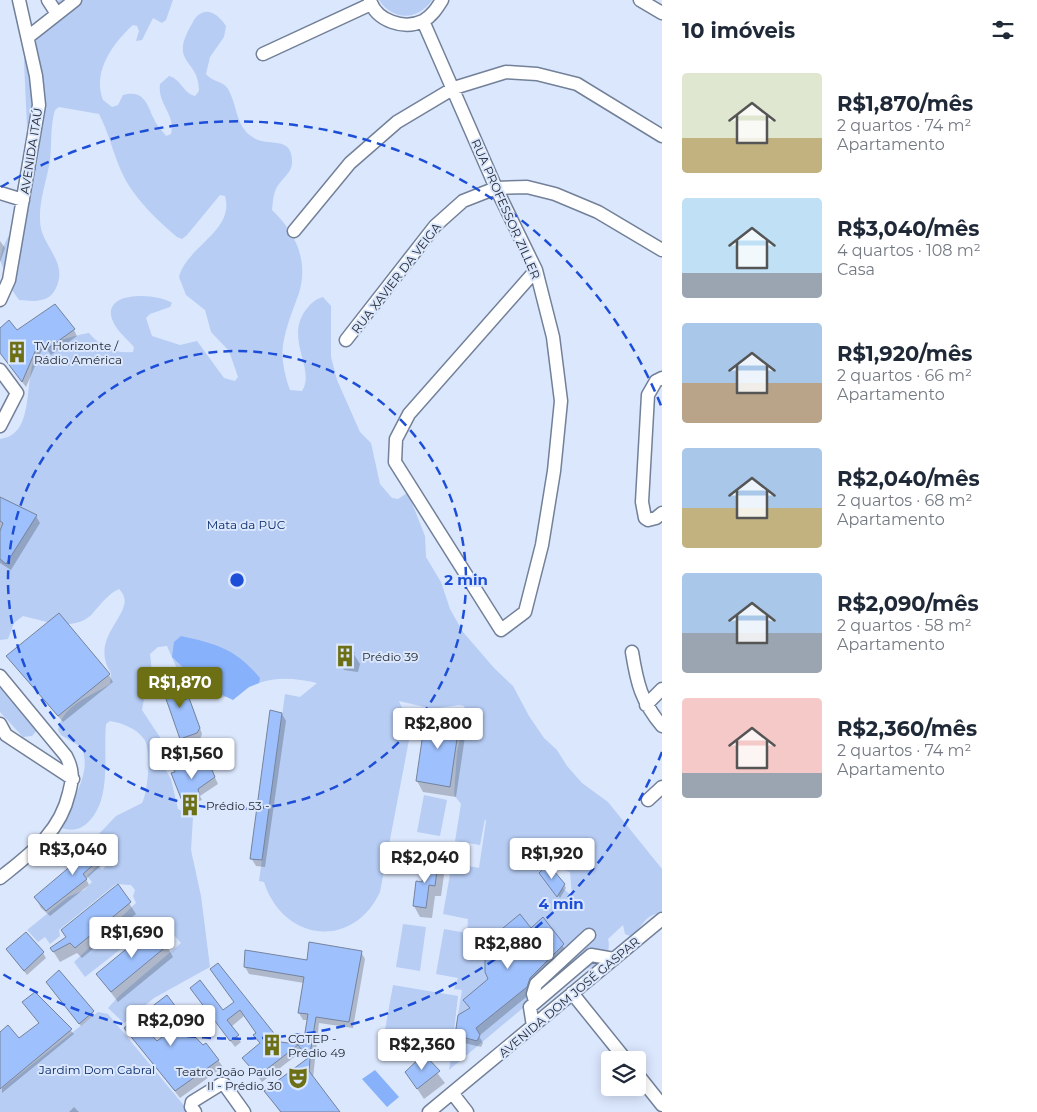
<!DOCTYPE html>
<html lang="pt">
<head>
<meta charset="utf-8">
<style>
  body { margin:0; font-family:Montserrat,sans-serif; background:#f6f6f7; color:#1f2937; height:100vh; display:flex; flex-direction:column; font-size:19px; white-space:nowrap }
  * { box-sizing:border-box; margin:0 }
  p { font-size:16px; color:#747a83 }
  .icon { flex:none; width:28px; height:28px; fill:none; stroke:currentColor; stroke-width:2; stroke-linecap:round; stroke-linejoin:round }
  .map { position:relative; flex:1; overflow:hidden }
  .panel { display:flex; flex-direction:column; background:#fff; width:375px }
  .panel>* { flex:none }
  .fabs { position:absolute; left:601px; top:1051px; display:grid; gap:10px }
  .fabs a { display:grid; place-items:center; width:45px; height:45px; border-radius:5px; background:#fff; box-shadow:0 2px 12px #0003; font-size:25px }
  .price { position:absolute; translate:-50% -42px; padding:0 11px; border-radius:5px; background:#fff; color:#222; font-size:16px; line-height:32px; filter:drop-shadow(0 1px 2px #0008) }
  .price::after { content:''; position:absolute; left:50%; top:30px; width:15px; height:11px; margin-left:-8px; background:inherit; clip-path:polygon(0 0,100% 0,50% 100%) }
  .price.active { background:#6c6f13; color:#fff }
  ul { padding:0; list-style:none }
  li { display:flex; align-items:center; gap:15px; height:125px; padding:0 20px }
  li span { display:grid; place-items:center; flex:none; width:140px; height:100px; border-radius:5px; color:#555 }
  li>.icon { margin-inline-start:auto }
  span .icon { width:60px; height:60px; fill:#fffc; stroke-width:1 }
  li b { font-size:21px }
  h2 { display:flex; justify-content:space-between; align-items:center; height:60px; padding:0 20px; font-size:21px }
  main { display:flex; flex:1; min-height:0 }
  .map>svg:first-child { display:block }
</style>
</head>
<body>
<main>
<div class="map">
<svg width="662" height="1112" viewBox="0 0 662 1112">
  <rect width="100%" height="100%" fill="#dbe7fd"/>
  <path fill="#b7cdf4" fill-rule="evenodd" d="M59,0H173L166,20L162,23L153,18L142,40L136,41L139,31L137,26L133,25C113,43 92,72 103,100L112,107L118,105L123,95C144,89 147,104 154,119C156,125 162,130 166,136L171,134C176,114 157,104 160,84L169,76C181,79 183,93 195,96L199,91C199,57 167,65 193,22C196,16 202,11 209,12C216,13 223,21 226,26L224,37L210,57L206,74C212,82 222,80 228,89C238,106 235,127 254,138C268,147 292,135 292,161C293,172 282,178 277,187C273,194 273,202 272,210C295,232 309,260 299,293C293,310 286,326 283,345C281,360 285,376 290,390L302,391C316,370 285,340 305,311C310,304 315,299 323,297L331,306V357L337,380L360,432L371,443L380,484L392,498L398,499L407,493L410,498L425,536L426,557L441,582L450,609L463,632L494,668L513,686L529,716L544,738L557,750L567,766L582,783L608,802L662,869V912C639,917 644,930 630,936L625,934L623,925L608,939C613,957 595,968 580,970L573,966L449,1070L462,990L454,989L458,978L436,974L444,929L467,933L468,919L443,914L452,863L479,868L486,821L485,819L480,845L455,841L461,804L454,795L457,752L466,711L464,706L459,705L433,709L399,701L408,722L409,740L380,892C353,950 283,942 264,882L259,881L285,694L300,697L317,683C298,679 279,676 259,683C244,688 233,698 216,698L179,673L167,646L158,647L150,654L153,680L145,693L142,710L169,751L162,755L163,765L171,779L178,809L193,817L191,850L201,896L210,967L154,998L124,1023L108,1008L120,995L181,943L165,925L158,928L154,923L85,977L74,962L136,903L133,896L135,890L131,885L116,884L59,930L60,936L50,944L45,937L38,942L27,930L68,897L84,890L92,882L87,876L98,865L102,870L118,854L96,837L116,816L142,803C148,792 152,749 144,739C136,728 122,723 110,721L106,724C103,755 113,803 85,825C76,831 69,831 59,827C70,803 94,772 81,747L61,735L58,730C63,704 90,697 110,684L111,673C86,634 142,611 119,589C108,594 101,604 93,613C75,633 45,621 23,616L14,623L8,639L0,640V560L5,557L13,546L0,515V439C42,434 17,363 45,345C48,343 85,333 89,333C100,346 115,354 133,352L134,347C126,338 113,328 111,315C108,290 159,294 172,303L170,307L150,314L146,318L152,336L180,345L197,341L224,378L235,381L238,377L229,351L211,332L205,310L186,295L179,277C187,246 235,231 225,196L220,195L187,235L182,239L177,237C158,221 137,201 125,179C114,158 110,135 99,114L59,107L55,110C50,126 52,143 50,160C47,180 39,200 40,220C40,246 69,261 56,288C49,304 33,301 19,300L12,290L0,260L3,247L18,218L17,188L28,149L24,61L29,38L50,8ZM557,867L570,872L572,896L551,878V869Z
    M379,0H432C418,21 393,21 379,0Z
    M0,678L38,729L32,736L23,737L0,712Z
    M424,795L447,800L440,836L417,832Z
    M403,924L426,927L420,971L396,967Z
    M393,985L458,996L453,1040L385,1030Z
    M98,1012L108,1014L186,1108V1112H0V1090Z"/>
  <path fill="#87b1fb" d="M181,636C217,644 236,649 260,678L259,683L249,687L233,700C205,687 194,678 172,657L174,642Z
    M375,1070L399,1097L387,1107L362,1079Z"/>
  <path fill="#0003" d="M0,241L5,248L0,262Z
    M0,330L17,332L74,330L77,336L51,355L44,345L26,387L0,353Z
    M0,497L36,516L40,523L11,570L0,563Z
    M353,653L360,664L358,672L344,670L338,659Z
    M7,656L109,675L113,682L63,722Z
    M167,673L179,703L189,699L192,705L202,734L200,739L184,743L181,738Z
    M282,714L286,721L265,867L256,866L251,858Z
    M459,719L466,730L456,797L423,792L417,781Z
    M209,764L218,784L200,796L202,800L194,803L199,813L190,816L176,772L190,767Z
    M115,854L118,859L111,866L106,861L86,879L89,885L50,916L41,908L35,897L80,860Z
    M437,864L444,875L441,896H435L432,918L420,917L414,906L423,883Z
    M542,876L564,884L566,888L560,898Z
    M129,903L136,914L82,958L77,953L60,962L51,948Z
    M543,919L567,952L530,994L479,1036L483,1043L481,1047L460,1042L456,1035L470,1009L465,1000L490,979L531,930Z
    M167,946L173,957L118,1002L97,974Z
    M361,952L365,959L353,1028L319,1023L313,1078L339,1112H280L266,1092L309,1059L302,1051L262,1082L244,1059L261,1044L255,1035L257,1033L244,1016L231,1027L241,1042L235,1047L191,989L223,1012L235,1003L281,1044L304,1047L308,1020H303L299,1013L304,983L249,974L245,967L308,961Z
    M43,953L46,958L27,975L10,954Z
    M49,986L93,1012L94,1015L81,1026Z
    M35,993L74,1034L2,1093L0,1033L19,1040L40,1023Z
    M166,997L179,1015L152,1037L157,1043L218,1060L223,1067L180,1098L125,1028Z
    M424,1056L445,1083L424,1099L406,1072Z
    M74,1107L79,1112H69Z"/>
  <path fill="#9ec0fc" stroke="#75839c" d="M55,304L75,329L47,349L40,340L22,382L0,353V328L9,320L17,330Z
    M0,497L37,515L6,564L0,559V531L3,523L0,521Z
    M59,613L110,674L58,716L6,656Z
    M340,649L354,652L352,661L337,659Z
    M167,671L179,702L189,698L200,728L197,733L180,739L158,676Z
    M270,710L282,713L262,860L250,859Z
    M426,713L460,718L450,787L416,781Z
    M206,756L215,777L198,789L199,794L192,796L197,807L186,811L171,773L175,772L172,766L188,761L190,766Z
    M98,839L116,854L107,862L102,857L83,874L87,879L46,911L34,897L79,859Z
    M425,861L438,863L435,886L429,885L426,908L413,906L416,881L422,882Z
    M548,864L565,884L557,897L539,873Z
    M118,884L131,902L75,948L70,943L53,952L50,948L66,937L61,930Z
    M520,914L531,928L543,917L564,944L530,978L527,987L476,1028L480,1035L477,1041L455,1035L458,1015L470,1008L463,1000L488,979L485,972V959L491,950L486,942Z
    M153,927L168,945L111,992L96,974Z
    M26,932L44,952L24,971L6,949Z
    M309,942L362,951L349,1022L316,1017L311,1048L309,1071L340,1112H281L264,1091L308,1058L298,1045L258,1076L242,1058L260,1043L253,1035L256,1033L240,1010L227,1020L239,1035L230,1041L190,988L200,980L223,1010L234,1002L210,969L218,963L281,1042L303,1045L308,1014L298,1013L304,977L244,967L245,950L307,960Z
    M59,970L94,1011L79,1024L46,982Z
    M35,992L72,1029L0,1089V1032L8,1025L19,1038L39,1023L22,1002Z
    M167,995L176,1007L147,1030L157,1041L181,1022L203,1045L206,1043L219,1060L175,1091L124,1028Z
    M424,1054L440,1071L417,1089L405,1072Z"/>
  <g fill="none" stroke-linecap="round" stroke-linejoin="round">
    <g stroke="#728099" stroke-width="15">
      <path id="minor" d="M48,0L57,14
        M370,0C376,21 404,30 423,21C432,16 437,8 442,0
        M640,0L662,13
        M423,21L496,188L536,270L553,337L561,401L554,471L542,545L525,612L501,630L395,462L396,439L409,414L536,270
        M28,37L75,0
        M263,54L371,4
        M0,193L23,200
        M294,231L350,163L397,122L454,88L506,72L537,74L577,84L662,136
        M0,300L9,280L39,105L36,76L19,0
        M346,340L435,226L463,201L496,188L527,187L555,194L598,212L662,250
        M0,370L17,393L0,426
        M662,378L656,381L648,395L642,502L645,518L648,520L656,518L662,513
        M632,652C637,683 641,701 662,726
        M0,676L66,756C73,769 73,779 69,793C60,833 30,854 0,878
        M646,705L662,689
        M0,724L6,735L73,779
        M648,800L662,787
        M572,993L626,1060
        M535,1001L533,994L536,984L589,935
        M533,1026L530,1007L591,955L614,959
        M638,1075L662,1105
        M453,1094L467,1112
        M195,1112L191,1107L192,1102L221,1084H224L244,1112
        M429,1112L662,919"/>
    </g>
    <use href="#minor" stroke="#fff" stroke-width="12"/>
  </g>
  <g fill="none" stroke="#1d4ed8" stroke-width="2.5" stroke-dasharray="9 6">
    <circle cx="237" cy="580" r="229"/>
    <path d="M662 752A458 458 0 0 1 1 973M1 187A458 458 0 0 1 662 408"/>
  </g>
  <defs>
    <g id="building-bare" transform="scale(1.725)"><path d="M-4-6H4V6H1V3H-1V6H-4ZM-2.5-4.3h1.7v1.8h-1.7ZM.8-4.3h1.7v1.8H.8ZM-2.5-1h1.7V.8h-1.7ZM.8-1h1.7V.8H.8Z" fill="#6c6f13" stroke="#dbe7fd" stroke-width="2.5" paint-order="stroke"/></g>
    <g id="theatre-bare" transform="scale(1.725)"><path d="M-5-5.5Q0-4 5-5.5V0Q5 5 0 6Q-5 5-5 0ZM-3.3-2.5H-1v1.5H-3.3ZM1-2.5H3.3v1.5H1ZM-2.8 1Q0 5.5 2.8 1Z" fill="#6c6f13" stroke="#dbe7fd" stroke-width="2.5" paint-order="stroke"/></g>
  </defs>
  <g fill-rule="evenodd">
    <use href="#building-bare" x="17" y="352"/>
    <use href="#building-bare" x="345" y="656"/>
    <use href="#building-bare" x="190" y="805"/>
    <use href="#building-bare" x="272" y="1045"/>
    <use href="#theatre-bare" x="298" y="1078"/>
  </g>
  <g text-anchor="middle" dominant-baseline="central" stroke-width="4" stroke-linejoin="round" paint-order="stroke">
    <g font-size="12" fill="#222832" stroke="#dbe7fd">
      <text transform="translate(31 151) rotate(-81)">AVENIDA ITAÚ</text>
      <text transform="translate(506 209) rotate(66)">RUA PROFESSOR ZILLER</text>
      <text transform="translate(396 278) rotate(-52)">RUA XAVIER DA VEIGA</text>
      <text transform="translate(569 997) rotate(-40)">AVENIDA DOM JOSÉ GASPAR</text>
    </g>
    <g font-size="12" fill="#222832" stroke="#dbe7fd" text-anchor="start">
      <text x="34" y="345">TV Horizonte /<tspan x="34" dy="14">Rádio América</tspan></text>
      <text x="362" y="656">Prédio 39</text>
      <text x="206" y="805">Prédio 53 -</text>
      <text x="288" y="1038">CGTEP -<tspan x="288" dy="14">Prédio 49</tspan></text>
      <text x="282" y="1071" text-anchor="end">Teatro João Paulo<tspan x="282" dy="14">II - Prédio 30</tspan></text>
    </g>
    <g font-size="12" fill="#072a69" stroke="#dbe7fd">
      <text x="246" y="524">Mata da PUC</text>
      <text x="97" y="1069">Jardim Dom Cabral</text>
    </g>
  </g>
  <circle cx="237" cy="580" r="8" fill="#1d4ed8" stroke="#dbe7fd" stroke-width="2.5"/>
  <g font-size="15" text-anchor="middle" font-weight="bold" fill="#1d4ed8" stroke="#dbe7fd" stroke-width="4" stroke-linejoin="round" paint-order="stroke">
    <text x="466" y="585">2 min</text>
    <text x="561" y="909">4 min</text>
  </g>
</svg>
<div class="fabs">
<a><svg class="icon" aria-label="layers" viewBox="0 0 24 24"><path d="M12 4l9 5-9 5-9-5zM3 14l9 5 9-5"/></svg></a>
</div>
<b class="price active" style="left:180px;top:709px">R$1,870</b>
<b class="price" style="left:438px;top:750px">R$2,800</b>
<b class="price" style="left:192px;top:780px">R$1,560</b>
<b class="price" style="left:73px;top:876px">R$3,040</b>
<b class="price" style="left:552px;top:880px">R$1,920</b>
<b class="price" style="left:425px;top:884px">R$2,040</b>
<b class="price" style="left:132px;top:959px">R$1,690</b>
<b class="price" style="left:508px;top:970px">R$2,880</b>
<b class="price" style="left:171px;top:1047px">R$2,090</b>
<b class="price" style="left:422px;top:1071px">R$2,360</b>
</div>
<section class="panel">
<h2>10 imóveis<svg class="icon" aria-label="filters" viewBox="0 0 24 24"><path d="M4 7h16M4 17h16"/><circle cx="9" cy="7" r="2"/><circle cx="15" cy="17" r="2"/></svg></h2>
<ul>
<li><span style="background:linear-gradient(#dfe7d0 65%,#c2b280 0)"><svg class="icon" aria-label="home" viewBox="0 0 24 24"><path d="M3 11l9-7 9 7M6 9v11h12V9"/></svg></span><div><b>R$1,870/mês</b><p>2 quartos · 74 m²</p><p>Apartamento</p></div></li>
<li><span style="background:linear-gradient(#bfe0f5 75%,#9aa5b1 0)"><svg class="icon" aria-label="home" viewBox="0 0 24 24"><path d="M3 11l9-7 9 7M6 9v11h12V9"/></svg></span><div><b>R$3,040/mês</b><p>4 quartos · 108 m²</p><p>Casa</p></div></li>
<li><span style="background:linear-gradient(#a9c7e8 60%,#b9a48a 0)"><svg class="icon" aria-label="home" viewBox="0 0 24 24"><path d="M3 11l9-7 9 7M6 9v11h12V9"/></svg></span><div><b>R$1,920/mês</b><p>2 quartos · 66 m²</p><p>Apartamento</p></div></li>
<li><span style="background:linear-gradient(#a9c7e8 60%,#c2b280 0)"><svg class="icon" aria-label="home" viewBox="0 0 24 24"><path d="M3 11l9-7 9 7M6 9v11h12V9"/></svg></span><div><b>R$2,040/mês</b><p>2 quartos · 68 m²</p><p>Apartamento</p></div></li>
<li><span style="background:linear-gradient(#a9c7e8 60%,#9aa5b1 0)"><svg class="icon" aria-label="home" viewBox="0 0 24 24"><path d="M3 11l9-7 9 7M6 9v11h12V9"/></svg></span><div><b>R$2,090/mês</b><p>2 quartos · 58 m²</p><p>Apartamento</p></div></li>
<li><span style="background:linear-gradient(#f6c9c9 75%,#9aa5b1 0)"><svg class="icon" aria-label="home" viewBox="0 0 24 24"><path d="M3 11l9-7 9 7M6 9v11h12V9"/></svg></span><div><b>R$2,360/mês</b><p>2 quartos · 74 m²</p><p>Apartamento</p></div></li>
</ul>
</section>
</main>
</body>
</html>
